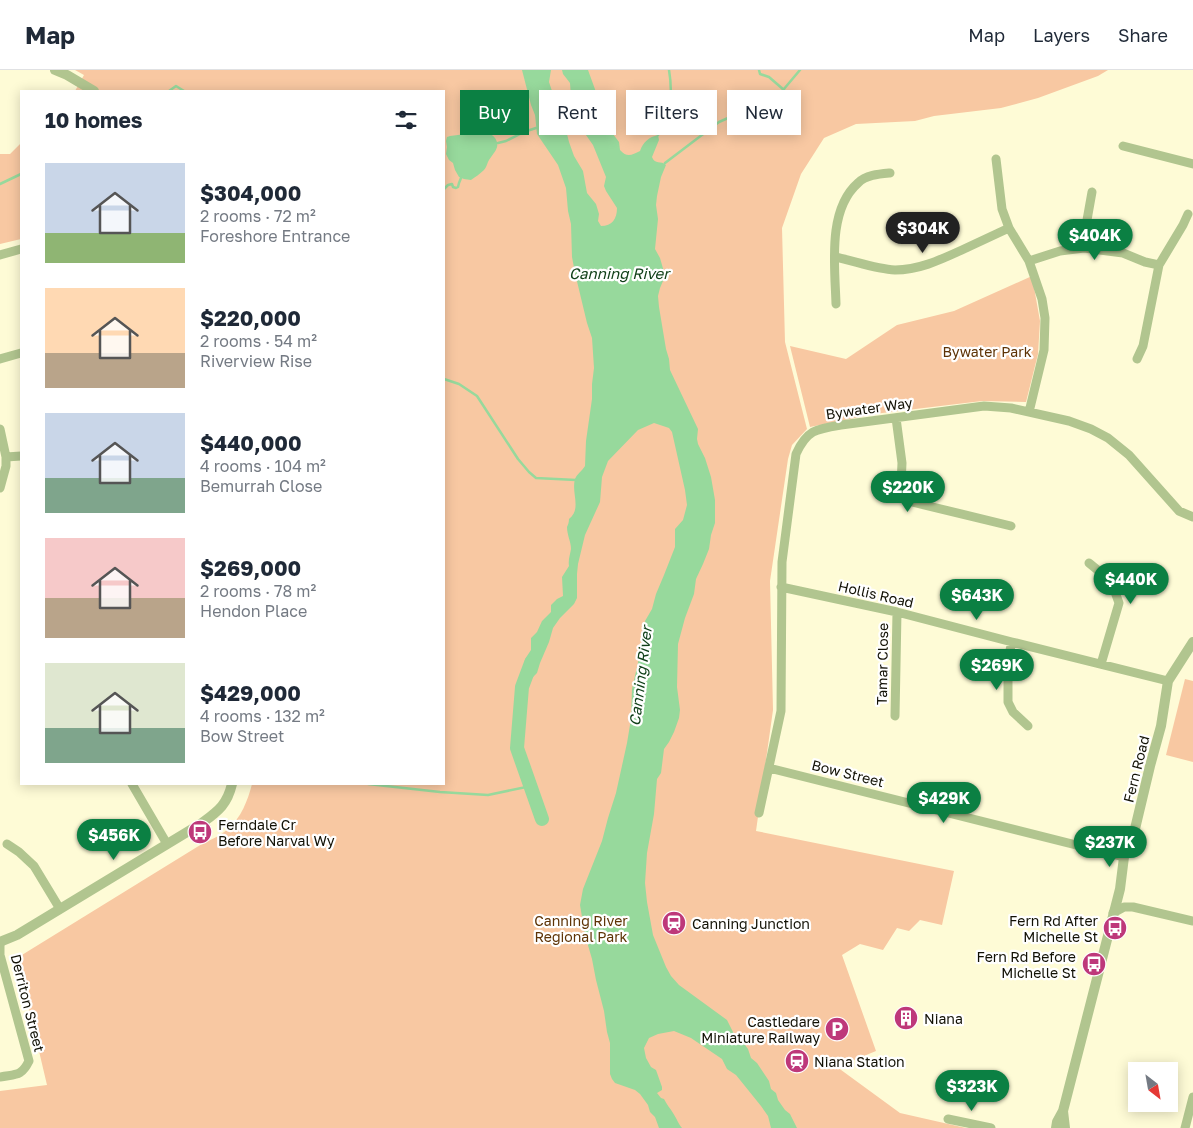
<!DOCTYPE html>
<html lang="en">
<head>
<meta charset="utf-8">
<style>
  body { margin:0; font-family:"Golos Text",sans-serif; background:#f2f2f3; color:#1f2937; height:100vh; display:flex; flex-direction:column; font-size:19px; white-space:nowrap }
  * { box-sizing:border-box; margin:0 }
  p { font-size:16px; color:#747a83 }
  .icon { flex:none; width:28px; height:28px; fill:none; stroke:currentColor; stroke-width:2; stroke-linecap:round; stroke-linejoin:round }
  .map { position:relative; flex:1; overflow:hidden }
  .side { position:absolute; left:20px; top:20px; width:425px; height:695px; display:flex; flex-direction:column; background:#fff; border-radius:0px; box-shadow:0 2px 12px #0003 }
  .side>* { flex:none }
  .hud { position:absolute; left:460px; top:20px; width:475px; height:45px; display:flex; gap:10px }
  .needle { width:32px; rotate:149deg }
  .fabs { position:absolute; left:1128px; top:992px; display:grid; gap:10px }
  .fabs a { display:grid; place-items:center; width:50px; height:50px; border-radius:0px; background:#fff; box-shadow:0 2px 12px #0003; font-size:25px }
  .price { position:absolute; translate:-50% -42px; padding:0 11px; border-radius:18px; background:#0b8043; color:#fff; font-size:16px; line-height:32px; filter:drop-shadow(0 1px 2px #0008) }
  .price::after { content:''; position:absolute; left:50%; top:30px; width:15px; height:11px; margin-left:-8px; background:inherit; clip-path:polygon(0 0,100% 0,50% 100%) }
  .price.selected { background:#222; color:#fff }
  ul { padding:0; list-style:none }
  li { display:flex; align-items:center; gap:15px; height:125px; padding:0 25px }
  li span { display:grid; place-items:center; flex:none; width:140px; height:100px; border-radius:0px; color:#555 }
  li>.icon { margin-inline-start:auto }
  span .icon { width:60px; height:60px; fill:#fffc; stroke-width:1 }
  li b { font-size:21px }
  h2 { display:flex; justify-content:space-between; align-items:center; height:60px; padding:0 25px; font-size:21px }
  .tag { padding:0 18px; border-radius:0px; background:#fff; box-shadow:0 2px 12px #0003; font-size:18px; line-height:45px }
  .tag.selected { background:#0b8043; color:#fff }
  header { display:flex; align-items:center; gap:30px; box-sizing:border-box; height:70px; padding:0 25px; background:#fff; border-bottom:1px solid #e0e1e3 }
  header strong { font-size:24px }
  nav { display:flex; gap:28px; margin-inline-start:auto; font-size:18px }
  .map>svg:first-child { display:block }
</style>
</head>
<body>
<header>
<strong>Map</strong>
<nav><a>Map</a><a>Layers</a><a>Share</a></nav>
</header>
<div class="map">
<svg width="1193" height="1058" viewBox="0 0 1193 1058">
  <rect width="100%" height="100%" fill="#fefbd6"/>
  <path fill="#f8c8a2" d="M75,0H1108L1098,6L1038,28L1001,38L934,46L915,51L856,54L824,68L801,104L782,158L785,272L807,359L792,375L788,389L770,511L773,640L756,761L954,801L942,855L920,850L909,861L897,858L883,880L860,874L842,885L876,981L837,997L900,1043L966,1058H0V1021L47,1015L17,888L197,777C207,771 219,767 228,759C241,748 248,730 252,714H444V21H75L84,5Z
    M21,73V169L0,174V84H10Z
    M1032,206L1040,251L1038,284L1026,332L982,331L874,344L810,357L790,276L846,289L897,255L954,241Z
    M1185,609L1193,611V692L1166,685Z"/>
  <path fill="#97d99c" d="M522,0H551L549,12L557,36L562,44L569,72L574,86L583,101L587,123L596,134L599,144L598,151L601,156C612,156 617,149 617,138L606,121L604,116L606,107L593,75L581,58L571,27L570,13L563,4L562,0H588L600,33L603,44L610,60L619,72L620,80C627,88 632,85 640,81C643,72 649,67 658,65L659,70L652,87C655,95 661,90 666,95L661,107L657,126L656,135L658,149L655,179L660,188L664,202L663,211L660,218L658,226L659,237L666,279L669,289L670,300L698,359L697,369L698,374L705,388L711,407L715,430V453L711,465L709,479L703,494L696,509L694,524L685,548L678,574L677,617L680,640L679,648L674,662L669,672L664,679L661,703L657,709L654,744L647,783L645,813L647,832L653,865L666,897L671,906L679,915L727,950L737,970L745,975L748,979L751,988L757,993L769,1011L771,1019L776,1023L778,1030L785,1040L790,1044L797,1058H771L768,1046L761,1036L736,1005L727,999L722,989L691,968L674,961L658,964L649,968L644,978L646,988L651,997L656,1000L662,1017V1020L657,1023L661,1028L664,1029C667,1035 670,1038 673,1043C677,1049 678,1053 682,1058H659L655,1047L650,1042L648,1035L640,1024L635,1020L615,1013L612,1009L610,1004V973L607,962L604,941L596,910L592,889L585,865L580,835L583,819L602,771L608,748L616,723L627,673L631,649L632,619L640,584L645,570L646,560L645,551L652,539L656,524L664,505L675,477V459L683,450L687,435L685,420L672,362L669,358L654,353L638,360L608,391L602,407L600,432L585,465L578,494L577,504V528L574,534L560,548L553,558L549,572L540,593L537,603L530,610H524L523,605L525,589L531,580V568L537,562L542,551L551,542V535L557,529L563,526L562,507L569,496C568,490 570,485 571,479C571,472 567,465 567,457C568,455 569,452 569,449C582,439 571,423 575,409C577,404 582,401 585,396L586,371L592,329V314L594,298L592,268L587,253L575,203L572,187L571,154L568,141L566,118L558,95L537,64L535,45L531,35Z
    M481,62C487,62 491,63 495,68C501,77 494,82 489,90C487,93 487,97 484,100C480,104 475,107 471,110L464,109L459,107L455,100L453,93L449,90L446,84L447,77L446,71L447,67L450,66Z"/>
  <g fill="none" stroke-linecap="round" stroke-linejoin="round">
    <path stroke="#97d99c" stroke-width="2.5" d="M759,0L760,4L769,7L784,20
      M169,21L176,16L184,21
      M658,65C671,45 673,23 669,0
      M498,73L506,71L524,62L536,58
      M665,93L719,52L778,26L800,0
      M0,114L21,104
      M444,119L448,115L452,114L453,117L456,118L458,117L459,113L461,108
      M444,309L459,314L477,326L518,389L529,402L536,408L576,410
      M368,714L440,722L488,725L531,716"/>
    <path stroke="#97d99c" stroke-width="14" d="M531,593L522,617L517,678L542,749"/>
    <path stroke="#b1c58f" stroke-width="9" d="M1123,76L1193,94
      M996,89L1002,139L1009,158L1029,191L1042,229L1045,248L1044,280L1029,342
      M1084,178L1087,150L1092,122
      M0,185L21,179
      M835,187C855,191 875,199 895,200C920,200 942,189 964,179C979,172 994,165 1009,158
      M1029,191L1060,181L1084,178L1123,183L1145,192L1159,195
      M836,234C835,197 827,140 858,113C866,105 879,104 890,103
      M0,289L21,283
      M1137,289L1143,276L1159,195L1183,155L1188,144
      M896,348L902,393L901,414L903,425L912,432L1011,456
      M0,359L6,387V396L0,418
      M6,387L21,386
      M1089,493L1111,511L1119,533L1101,594
      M781,517L897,542L1012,572L1168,611
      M1012,572L1008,588V632L1013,642L1028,656
      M895,646L897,542
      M769,698L1124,787
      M132,714L167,774
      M759,743L781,641L782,492L796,384C807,360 816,359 841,355L984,336L1011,338L1069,351L1091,359L1108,368L1129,385L1179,441L1193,447
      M7,774L19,782L34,796L60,839
      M1113,843L1124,837H1133L1193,851
      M0,872V885L29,991C21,1007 16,1004 0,1007
      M948,1049L991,1058
      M1185,1058L1193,1027"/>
    <path stroke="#b1c58f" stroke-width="10" d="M55,0L67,5L94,21
      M0,872L17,865L202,753C218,741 227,735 232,714
      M1063,1041L1065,1058
      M1056,1058L1057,1052L1063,1041L1120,819L1124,787L1134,763L1150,696L1161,656L1168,611L1193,572"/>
  </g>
  <defs>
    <g id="bus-disc" transform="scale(1.25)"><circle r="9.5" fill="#be387a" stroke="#fff"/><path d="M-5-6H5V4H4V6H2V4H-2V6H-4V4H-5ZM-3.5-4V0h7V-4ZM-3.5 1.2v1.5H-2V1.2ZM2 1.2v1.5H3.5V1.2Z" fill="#fff"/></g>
    <g id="station-disc" transform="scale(1.25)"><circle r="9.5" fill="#be387a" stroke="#fff"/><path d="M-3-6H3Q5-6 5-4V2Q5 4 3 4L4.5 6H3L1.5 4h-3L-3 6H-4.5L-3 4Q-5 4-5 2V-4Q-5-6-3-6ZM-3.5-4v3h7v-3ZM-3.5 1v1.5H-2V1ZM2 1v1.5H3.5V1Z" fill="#fff"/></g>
    <g id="building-disc" transform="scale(1.25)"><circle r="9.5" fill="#be387a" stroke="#fff"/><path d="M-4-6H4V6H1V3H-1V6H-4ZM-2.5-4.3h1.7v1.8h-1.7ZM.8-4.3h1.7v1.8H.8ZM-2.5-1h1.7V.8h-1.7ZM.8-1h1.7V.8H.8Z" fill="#fff"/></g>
    <g id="parking-disc" transform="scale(1.25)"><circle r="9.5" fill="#be387a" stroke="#fff"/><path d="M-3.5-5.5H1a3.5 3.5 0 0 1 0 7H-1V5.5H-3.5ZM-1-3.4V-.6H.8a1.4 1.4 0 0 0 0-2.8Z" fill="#fff"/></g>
  </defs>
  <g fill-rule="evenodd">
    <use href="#bus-disc" x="200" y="762"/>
    <use href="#station-disc" x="674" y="853"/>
    <use href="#bus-disc" x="1115" y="858"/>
    <use href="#bus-disc" x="1094" y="894"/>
    <use href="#building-disc" x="906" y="948"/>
    <use href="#parking-disc" x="837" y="959"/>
    <use href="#station-disc" x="797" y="991"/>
  </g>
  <g text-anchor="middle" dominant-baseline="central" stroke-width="4.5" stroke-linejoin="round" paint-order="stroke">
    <g font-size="14" fill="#5e3305" stroke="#fff">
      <text x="987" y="281">Bywater Park</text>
      <text x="581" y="850">Canning River<tspan x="581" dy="16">Regional Park</tspan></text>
    </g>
    <g font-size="14" fill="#121105" stroke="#fff">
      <text transform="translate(869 338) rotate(-8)">Bywater Way</text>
      <text transform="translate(876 524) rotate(13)">Hollis Road</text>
      <text transform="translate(882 594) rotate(-89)">Tamar Close</text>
      <text transform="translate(1136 699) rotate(-76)">Fern Road</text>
      <text transform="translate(848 703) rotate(14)">Bow Street</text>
      <text transform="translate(28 933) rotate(76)">Derriton Street</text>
    </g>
    <g font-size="14" fill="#121105" stroke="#fff" text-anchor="start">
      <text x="218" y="754">Ferndale Cr<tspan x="218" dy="16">Before Narval Wy</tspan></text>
      <text x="1098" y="850" text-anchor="end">Fern Rd After<tspan x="1098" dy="16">Michelle St</tspan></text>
      <text x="692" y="853">Canning Junction</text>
      <text x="1076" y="886" text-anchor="end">Fern Rd Before<tspan x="1076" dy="16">Michelle St</tspan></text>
      <text x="924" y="948">Niana</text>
      <text x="820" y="951" text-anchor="end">Castledare<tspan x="820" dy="16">Miniature Railway</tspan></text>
      <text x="814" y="991">Niana Station</text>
    </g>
    <g font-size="15" font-style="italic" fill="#114019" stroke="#fff">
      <text x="619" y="203">Canning River</text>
      <text transform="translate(640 606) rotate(-83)">Canning River</text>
    </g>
  </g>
</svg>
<div class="fabs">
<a><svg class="needle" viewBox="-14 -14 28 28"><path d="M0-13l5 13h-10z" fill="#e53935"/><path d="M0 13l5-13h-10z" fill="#747a83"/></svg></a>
</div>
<b class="price selected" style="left:923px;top:184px">$304K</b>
<b class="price" style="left:1095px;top:191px">$404K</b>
<b class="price" style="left:908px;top:443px">$220K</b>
<b class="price" style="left:1131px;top:535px">$440K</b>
<b class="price" style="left:977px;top:551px">$643K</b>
<b class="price" style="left:997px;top:621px">$269K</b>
<b class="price" style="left:944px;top:754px">$429K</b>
<b class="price" style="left:114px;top:791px">$456K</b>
<b class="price" style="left:1110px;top:798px">$237K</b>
<b class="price" style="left:972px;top:1042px">$323K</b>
<div class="hud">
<a class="tag selected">Buy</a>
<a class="tag">Rent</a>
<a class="tag">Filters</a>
<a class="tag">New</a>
</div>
<section class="side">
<h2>10 homes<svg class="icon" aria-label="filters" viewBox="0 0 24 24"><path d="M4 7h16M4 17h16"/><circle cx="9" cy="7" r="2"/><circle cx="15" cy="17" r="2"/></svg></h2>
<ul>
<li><span style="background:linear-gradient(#c9d6e8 70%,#8fb573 0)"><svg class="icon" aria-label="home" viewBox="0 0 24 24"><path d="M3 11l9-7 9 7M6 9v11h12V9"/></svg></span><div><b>$304,000</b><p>2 rooms · 72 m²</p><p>Foreshore Entrance</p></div></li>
<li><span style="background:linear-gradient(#ffd9b3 65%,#b9a48a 0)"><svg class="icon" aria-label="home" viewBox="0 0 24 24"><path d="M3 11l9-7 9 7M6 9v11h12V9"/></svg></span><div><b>$220,000</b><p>2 rooms · 54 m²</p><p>Riverview Rise</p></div></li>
<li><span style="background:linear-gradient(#c9d6e8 65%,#7fa58c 0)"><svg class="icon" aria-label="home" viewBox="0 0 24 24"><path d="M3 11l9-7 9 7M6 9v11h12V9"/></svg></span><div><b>$440,000</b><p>4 rooms · 104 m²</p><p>Bemurrah Close</p></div></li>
<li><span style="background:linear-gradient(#f6c9c9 60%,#b9a48a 0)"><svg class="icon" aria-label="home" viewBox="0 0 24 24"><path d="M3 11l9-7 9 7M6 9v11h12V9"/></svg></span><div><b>$269,000</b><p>2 rooms · 78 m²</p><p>Hendon Place</p></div></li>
<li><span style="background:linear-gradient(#dfe7d0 65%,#7fa58c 0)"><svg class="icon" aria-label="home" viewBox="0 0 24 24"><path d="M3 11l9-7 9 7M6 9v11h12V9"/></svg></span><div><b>$429,000</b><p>4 rooms · 132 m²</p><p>Bow Street</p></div></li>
</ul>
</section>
</div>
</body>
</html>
